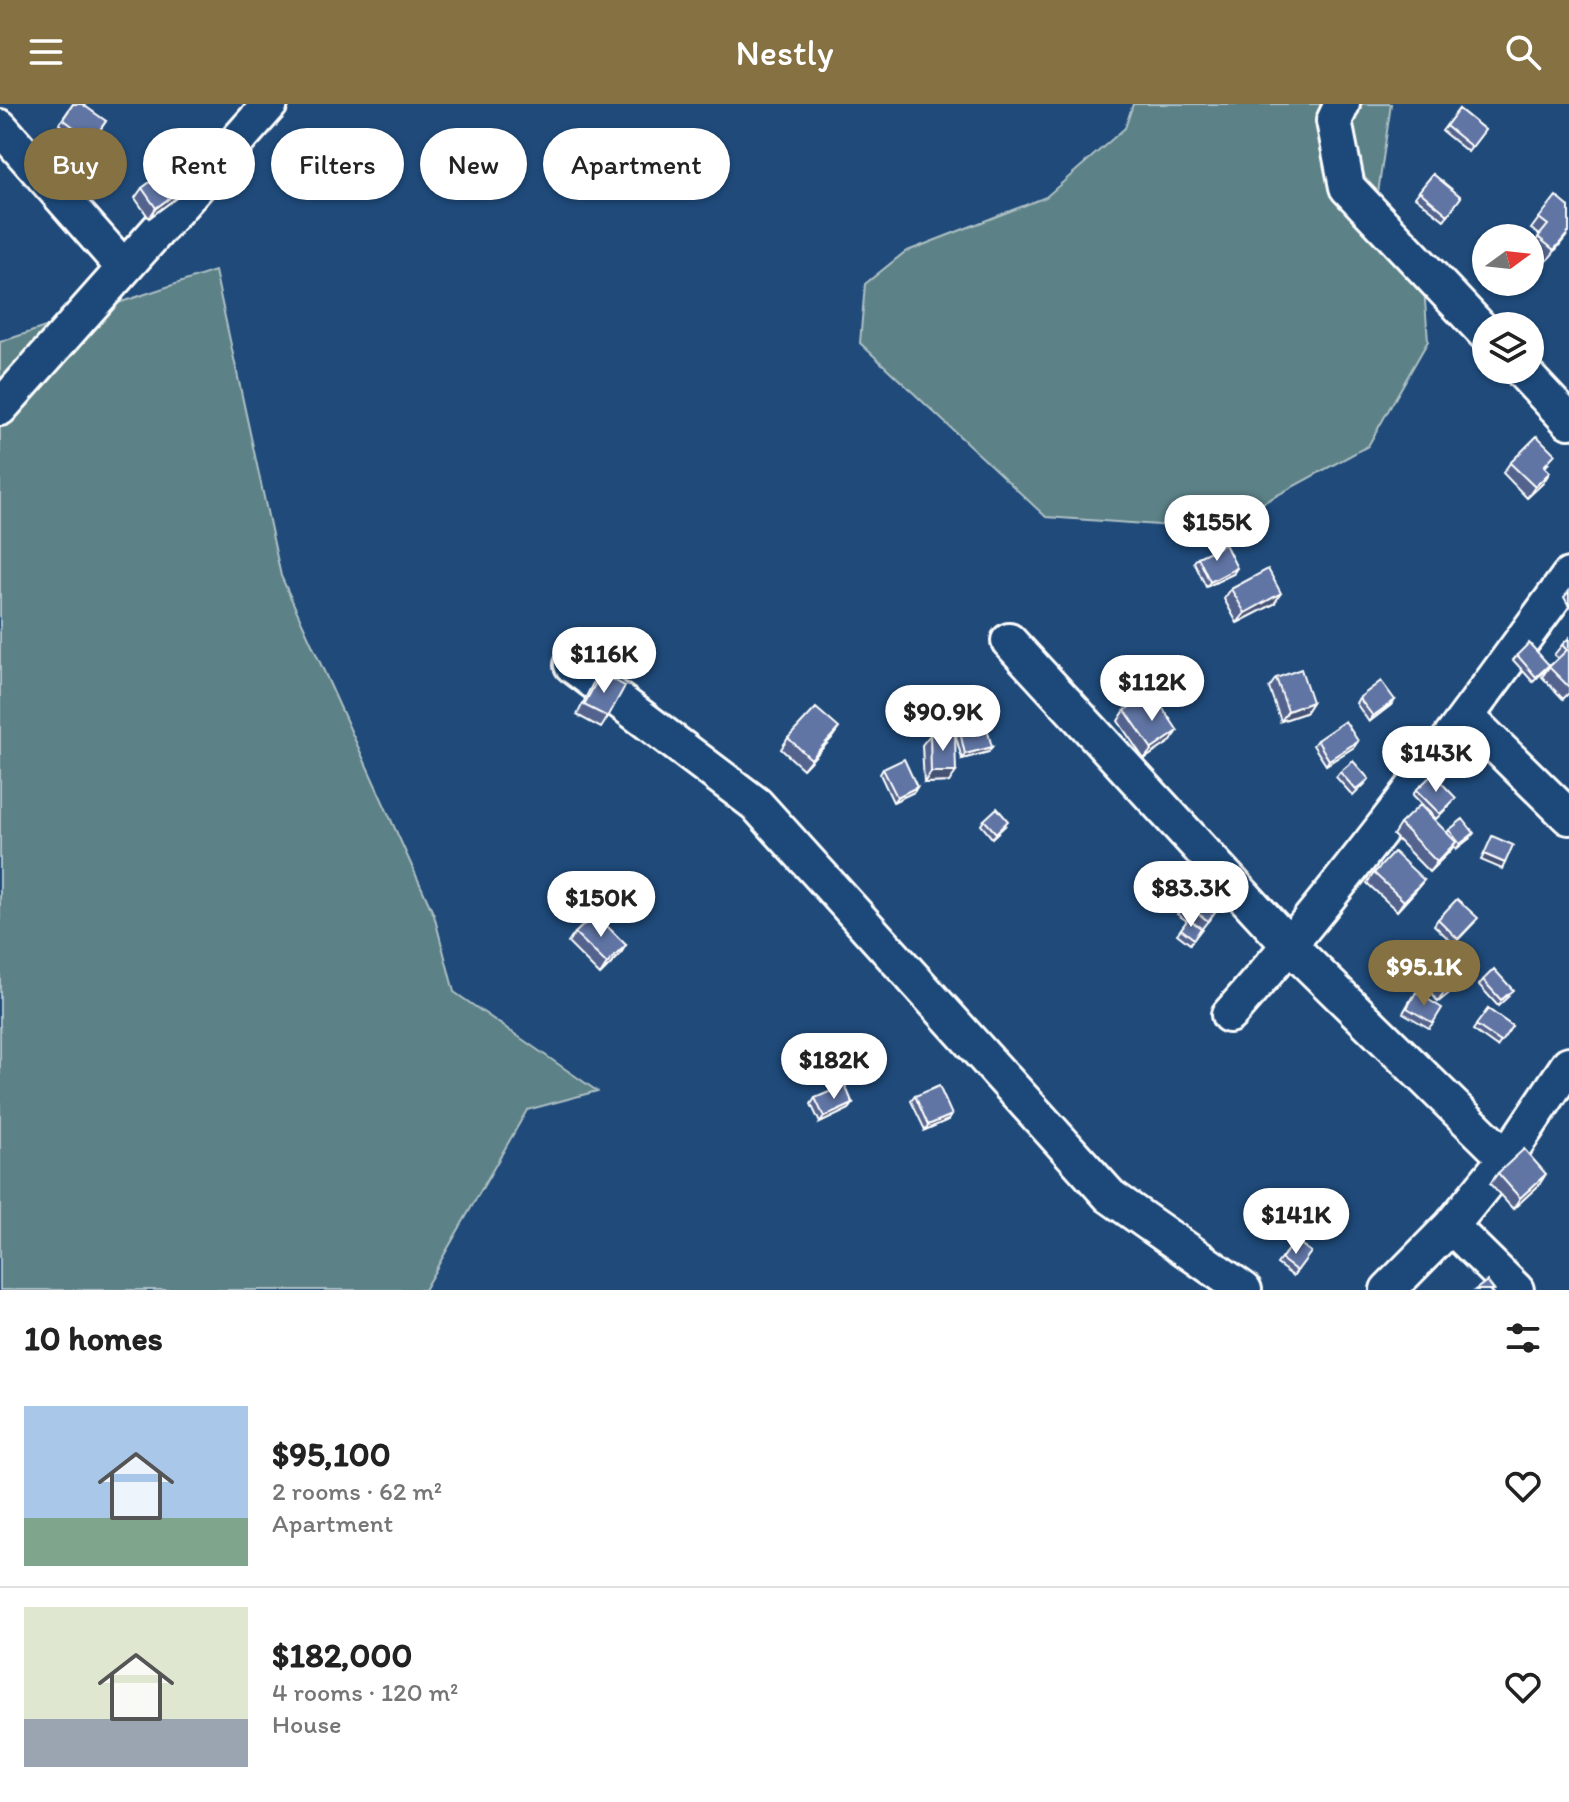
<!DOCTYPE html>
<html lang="en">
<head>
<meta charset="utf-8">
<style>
  body { margin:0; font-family:Itim,sans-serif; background:#f6f6f6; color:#222; height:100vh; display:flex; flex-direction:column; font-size:30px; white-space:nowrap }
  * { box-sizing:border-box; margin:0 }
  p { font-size:26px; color:#767676 }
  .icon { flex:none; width:44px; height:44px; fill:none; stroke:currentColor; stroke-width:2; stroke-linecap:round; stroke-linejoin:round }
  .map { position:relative; height:1186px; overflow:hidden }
  .side { display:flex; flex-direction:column; background:#fff; flex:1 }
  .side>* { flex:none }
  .top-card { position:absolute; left:24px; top:24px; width:800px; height:72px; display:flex; gap:16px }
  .needle { width:52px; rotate:75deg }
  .fabs { position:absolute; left:1472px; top:120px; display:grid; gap:16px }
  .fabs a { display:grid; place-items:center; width:72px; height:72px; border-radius:50%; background:#fff; box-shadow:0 2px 6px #0004; font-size:40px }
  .price { position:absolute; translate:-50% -68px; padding:0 18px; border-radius:28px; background:#fff; color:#222; font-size:26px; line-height:52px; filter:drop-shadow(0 2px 4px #0008) }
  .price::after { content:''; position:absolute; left:50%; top:48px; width:24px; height:18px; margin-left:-12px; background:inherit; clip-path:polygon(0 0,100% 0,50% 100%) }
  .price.current { background:#857141; color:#fff }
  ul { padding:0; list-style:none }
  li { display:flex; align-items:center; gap:24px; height:200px; padding:0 24px }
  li+li { border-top:2px solid #e0e0e0 }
  li span { display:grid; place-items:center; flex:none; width:224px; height:160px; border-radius:0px; color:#555 }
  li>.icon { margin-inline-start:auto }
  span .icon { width:96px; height:96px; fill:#fffc; stroke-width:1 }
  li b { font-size:34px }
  h2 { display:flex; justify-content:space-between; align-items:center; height:96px; padding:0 24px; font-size:34px }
  .tag { padding:0 28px; border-radius:36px; background:#fff; box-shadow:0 2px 6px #0004; font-size:28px; line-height:72px }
  .tag.current { background:#857141; color:#fff }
  header { display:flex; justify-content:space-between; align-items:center; height:104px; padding:0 24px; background:#857141; color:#fff; font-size:36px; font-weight:600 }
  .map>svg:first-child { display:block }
</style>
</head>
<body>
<header><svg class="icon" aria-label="menu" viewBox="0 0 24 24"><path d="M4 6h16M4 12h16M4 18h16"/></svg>Nestly<svg class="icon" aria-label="search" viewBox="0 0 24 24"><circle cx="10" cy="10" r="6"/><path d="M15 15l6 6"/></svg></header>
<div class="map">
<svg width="1569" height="1186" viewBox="0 0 1569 1186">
  <rect width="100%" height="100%" fill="#1f4a7a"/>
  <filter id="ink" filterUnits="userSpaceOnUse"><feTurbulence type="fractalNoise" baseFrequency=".0125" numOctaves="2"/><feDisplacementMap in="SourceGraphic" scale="16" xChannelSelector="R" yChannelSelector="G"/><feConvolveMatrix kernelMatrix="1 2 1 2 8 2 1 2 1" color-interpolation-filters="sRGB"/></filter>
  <g filter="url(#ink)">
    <path fill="#5c8288" stroke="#aec0c4" stroke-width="2" d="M1133,0H1391L1378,89L1422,156L1428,237L1368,342L1215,425L1046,413L860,239L865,180L905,148L1046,93L1125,24Z
      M215,167L281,472L434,811L454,888L597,987L527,1006L424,1186H0V238Z"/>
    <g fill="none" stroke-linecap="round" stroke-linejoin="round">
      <g stroke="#fff" stroke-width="40">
        <path id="street" d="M1342,0L1334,17L1347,83L1486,230
          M0,23L124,164
          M1521,266L1569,317
          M0,304L270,0
          M1009,537L1290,842L1506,1054
          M572,561L756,700L1110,1092L1244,1186
          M1467,613L1569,713
          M1229,911C1352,772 1460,622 1569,472
          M1451,1122L1516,1186
          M1388,1186L1451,1122L1506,1054L1569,960"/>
      </g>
      <use href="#street" stroke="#1f4a7a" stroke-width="34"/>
    </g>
    <path fill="#53648d" stroke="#fff" stroke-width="2" d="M73,0L106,17L89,42L59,20Z
      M1459,5L1485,26L1468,48L1442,27Z
      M1433,70L1461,93L1444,116L1415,93Z
      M187,81L180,91L149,114L135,94L142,84Z
      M1569,103V129L1547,157L1531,144L1540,131L1531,125L1539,114Z
      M1510,359L1548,360L1545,363L1543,379L1527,394L1503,369Z
      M1198,453L1233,470L1206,483L1194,458Z
      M1231,485L1274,500L1237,519L1224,495Z
      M1569,487V502L1564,493Z
      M1569,534V589L1563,595L1542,573L1549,563L1558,554L1554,551L1562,541Z
      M1517,551L1549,561L1545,566L1533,578L1513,556Z
      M601,569L608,613L601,624L577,611L593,579Z
      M1276,574L1312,598L1305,609L1281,617L1269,584Z
      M1359,594L1395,596L1391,601L1369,618L1356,599Z
      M1125,606L1171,637L1144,655L1118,617Z
      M960,628L988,648L962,655L956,633Z
      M930,631L949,678L924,679L922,641Z
      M788,634L831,635L803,665L781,645Z
      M1317,636L1358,637L1354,643L1326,661L1313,641Z
      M883,665L917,683L914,688L893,698L880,670Z
      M1340,668L1365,680L1353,692L1336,673Z
      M1416,686L1452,699L1436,715L1413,691Z
      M984,716L1005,722L992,734L981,721Z
      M1400,720L1447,729L1449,726L1470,734L1456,745L1454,742L1449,748L1429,768L1393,731Z
      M1208,769L1231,787L1190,840L1177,830L1187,817L1177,810Z
      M1374,769L1424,776L1416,786L1397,807L1367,779Z
      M1438,815L1474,819L1454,840L1434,821Z
      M575,829L626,841L619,852L600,871L568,839Z
      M1423,859L1465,872L1458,882L1438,898L1416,869Z
      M1483,876L1509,892L1498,902L1479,881Z
      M1412,893L1433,919L1429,924L1403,909Z
      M1488,905L1512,922L1497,943L1473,926Z
      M915,992L952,1011L948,1016L925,1026L911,997Z
      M815,994L853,1000L849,1005L820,1019L811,1000Z
      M1498,1069L1539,1081L1513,1105L1490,1080Z
      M1295,1136L1311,1148L1293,1172L1277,1160Z"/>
    <path fill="#445173" stroke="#fff" stroke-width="2" d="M187,81L180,91L149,114L156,104Z
      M1550,368L1543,379L1527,394L1535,383Z
      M1237,464L1233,470L1206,483L1210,478Z
      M1281,489L1274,500L1237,519L1245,509Z
      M1395,596L1391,601L1369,618L1373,612Z
      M1312,598L1305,609L1281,617L1288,607Z
      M839,624L831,635L803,665L811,655Z
      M1178,627L1171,637L1144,655L1152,645Z
      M1358,637L1354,643L1326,661L1329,656Z
      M992,643L988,648L962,655L965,650Z
      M931,668H956L949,678L924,679Z
      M917,683L914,688L893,698L897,693Z
      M1474,729L1470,734L1456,745L1460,740Z
      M1456,738L1449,748L1429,768L1437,758Z
      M1484,750L1505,759L1502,765L1481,756Z
      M1424,776L1416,786L1397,807L1404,797Z
      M626,841L619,852L600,871L607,860Z
      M1465,872L1458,882L1438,898L1445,887Z
      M853,1000L849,1005L820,1019L824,1013Z
      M952,1011L948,1016L925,1026L928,1021Z
      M1546,1070L1539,1081L1513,1105L1520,1094Z"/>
    <path fill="#6174a4" stroke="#fff" stroke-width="2" d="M73,0H82L106,17L92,37L63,15Z
      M1459,5L1485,26L1472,43L1446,22Z
      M173,61L187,81L156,104L142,84Z
      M1433,70L1461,93L1448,111L1419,87Z
      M1556,92L1569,103V128L1554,146L1538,133L1548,121L1539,114Z
      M1530,146L1542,157L1530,170Z
      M1537,332L1555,350L1544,362L1550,368L1535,383L1510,359Z
      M1225,440L1237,464L1210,478L1198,453Z
      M1268,465L1281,489L1245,509L1231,485Z
      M1569,534V583L1549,563L1567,546L1562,541Z
      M1529,539L1549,561L1536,573L1517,551Z
      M1301,565L1312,598L1288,607L1276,574Z
      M601,569L625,582L608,613L584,601Z
      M1381,577L1395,596L1373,612L1359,594Z
      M1145,593L1155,607L1162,603L1178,627L1152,645L1125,606Z
      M816,604L839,624L811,655L788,634Z
      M1345,617L1358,637L1329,656L1317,636Z
      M986,621L992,643L965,650L960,628Z
      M955,630L956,668H931L930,631Z
      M904,655L917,683L897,693L883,665Z
      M1353,657L1369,675L1356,686L1340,668Z
      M1433,670L1456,694L1440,710L1416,686Z
      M1420,701L1456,738L1437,758L1400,720Z
      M997,704L1008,717L996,729L984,716Z
      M1463,715L1474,729L1460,740L1449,726Z
      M1492,732L1513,741L1505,759L1484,750Z
      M1394,748L1424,776L1404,797L1374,769Z
      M1208,769L1231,787L1208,817L1185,799Z
      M1457,795L1478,814L1458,835L1438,815Z
      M595,810L626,841L607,860L575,829Z
      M1188,815L1201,824L1194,835L1181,825Z
      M1443,843L1465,872L1445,887L1423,859Z
      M1494,865L1513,886L1501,896L1483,876Z
      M1416,888L1442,904L1433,919L1407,904Z
      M1488,905L1512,922L1501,938L1476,921Z
      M845,981L853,1000L824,1013L815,994Z
      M939,982L952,1011L928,1021L915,992Z
      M1524,1045L1546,1070L1520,1094L1498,1069Z
      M1295,1136L1311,1148L1297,1167L1281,1155Z
      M1487,1177L1494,1186H1475Z"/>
  </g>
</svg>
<div class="fabs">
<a><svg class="needle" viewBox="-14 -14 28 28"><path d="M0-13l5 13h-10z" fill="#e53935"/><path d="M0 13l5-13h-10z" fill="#767676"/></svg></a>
<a><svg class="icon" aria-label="layers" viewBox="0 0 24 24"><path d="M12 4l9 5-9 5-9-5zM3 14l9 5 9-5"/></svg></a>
</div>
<b class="price" style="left:1217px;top:459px">$155K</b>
<b class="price" style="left:604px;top:591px">$116K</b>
<b class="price" style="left:1152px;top:619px">$112K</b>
<b class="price" style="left:943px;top:649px">$90.9K</b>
<b class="price" style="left:1436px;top:690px">$143K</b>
<b class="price" style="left:1191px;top:825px">$83.3K</b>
<b class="price" style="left:601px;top:835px">$150K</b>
<b class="price current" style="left:1424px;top:904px">$95.1K</b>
<b class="price" style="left:834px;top:997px">$182K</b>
<b class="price" style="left:1296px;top:1152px">$141K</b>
<div class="top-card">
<a class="tag current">Buy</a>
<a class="tag">Rent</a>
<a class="tag">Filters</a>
<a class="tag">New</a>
<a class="tag">Apartment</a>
</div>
</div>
<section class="side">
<h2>10 homes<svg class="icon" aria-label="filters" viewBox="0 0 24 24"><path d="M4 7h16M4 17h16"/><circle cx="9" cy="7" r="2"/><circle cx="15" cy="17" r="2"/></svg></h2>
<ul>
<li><span style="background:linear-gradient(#a9c7e8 70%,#7fa58c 0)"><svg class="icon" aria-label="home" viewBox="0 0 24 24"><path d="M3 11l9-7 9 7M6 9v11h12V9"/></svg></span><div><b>$95,100</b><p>2 rooms · 62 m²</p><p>Apartment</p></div><svg class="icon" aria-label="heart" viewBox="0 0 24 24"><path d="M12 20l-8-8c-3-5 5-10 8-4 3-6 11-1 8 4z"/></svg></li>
<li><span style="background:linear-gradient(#dfe7d0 70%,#9aa5b1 0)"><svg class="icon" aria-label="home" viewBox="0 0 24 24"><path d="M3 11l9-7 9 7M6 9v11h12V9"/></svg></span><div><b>$182,000</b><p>4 rooms · 120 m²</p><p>House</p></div><svg class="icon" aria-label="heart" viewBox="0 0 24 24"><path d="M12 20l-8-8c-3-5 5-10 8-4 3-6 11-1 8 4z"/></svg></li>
</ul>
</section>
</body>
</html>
